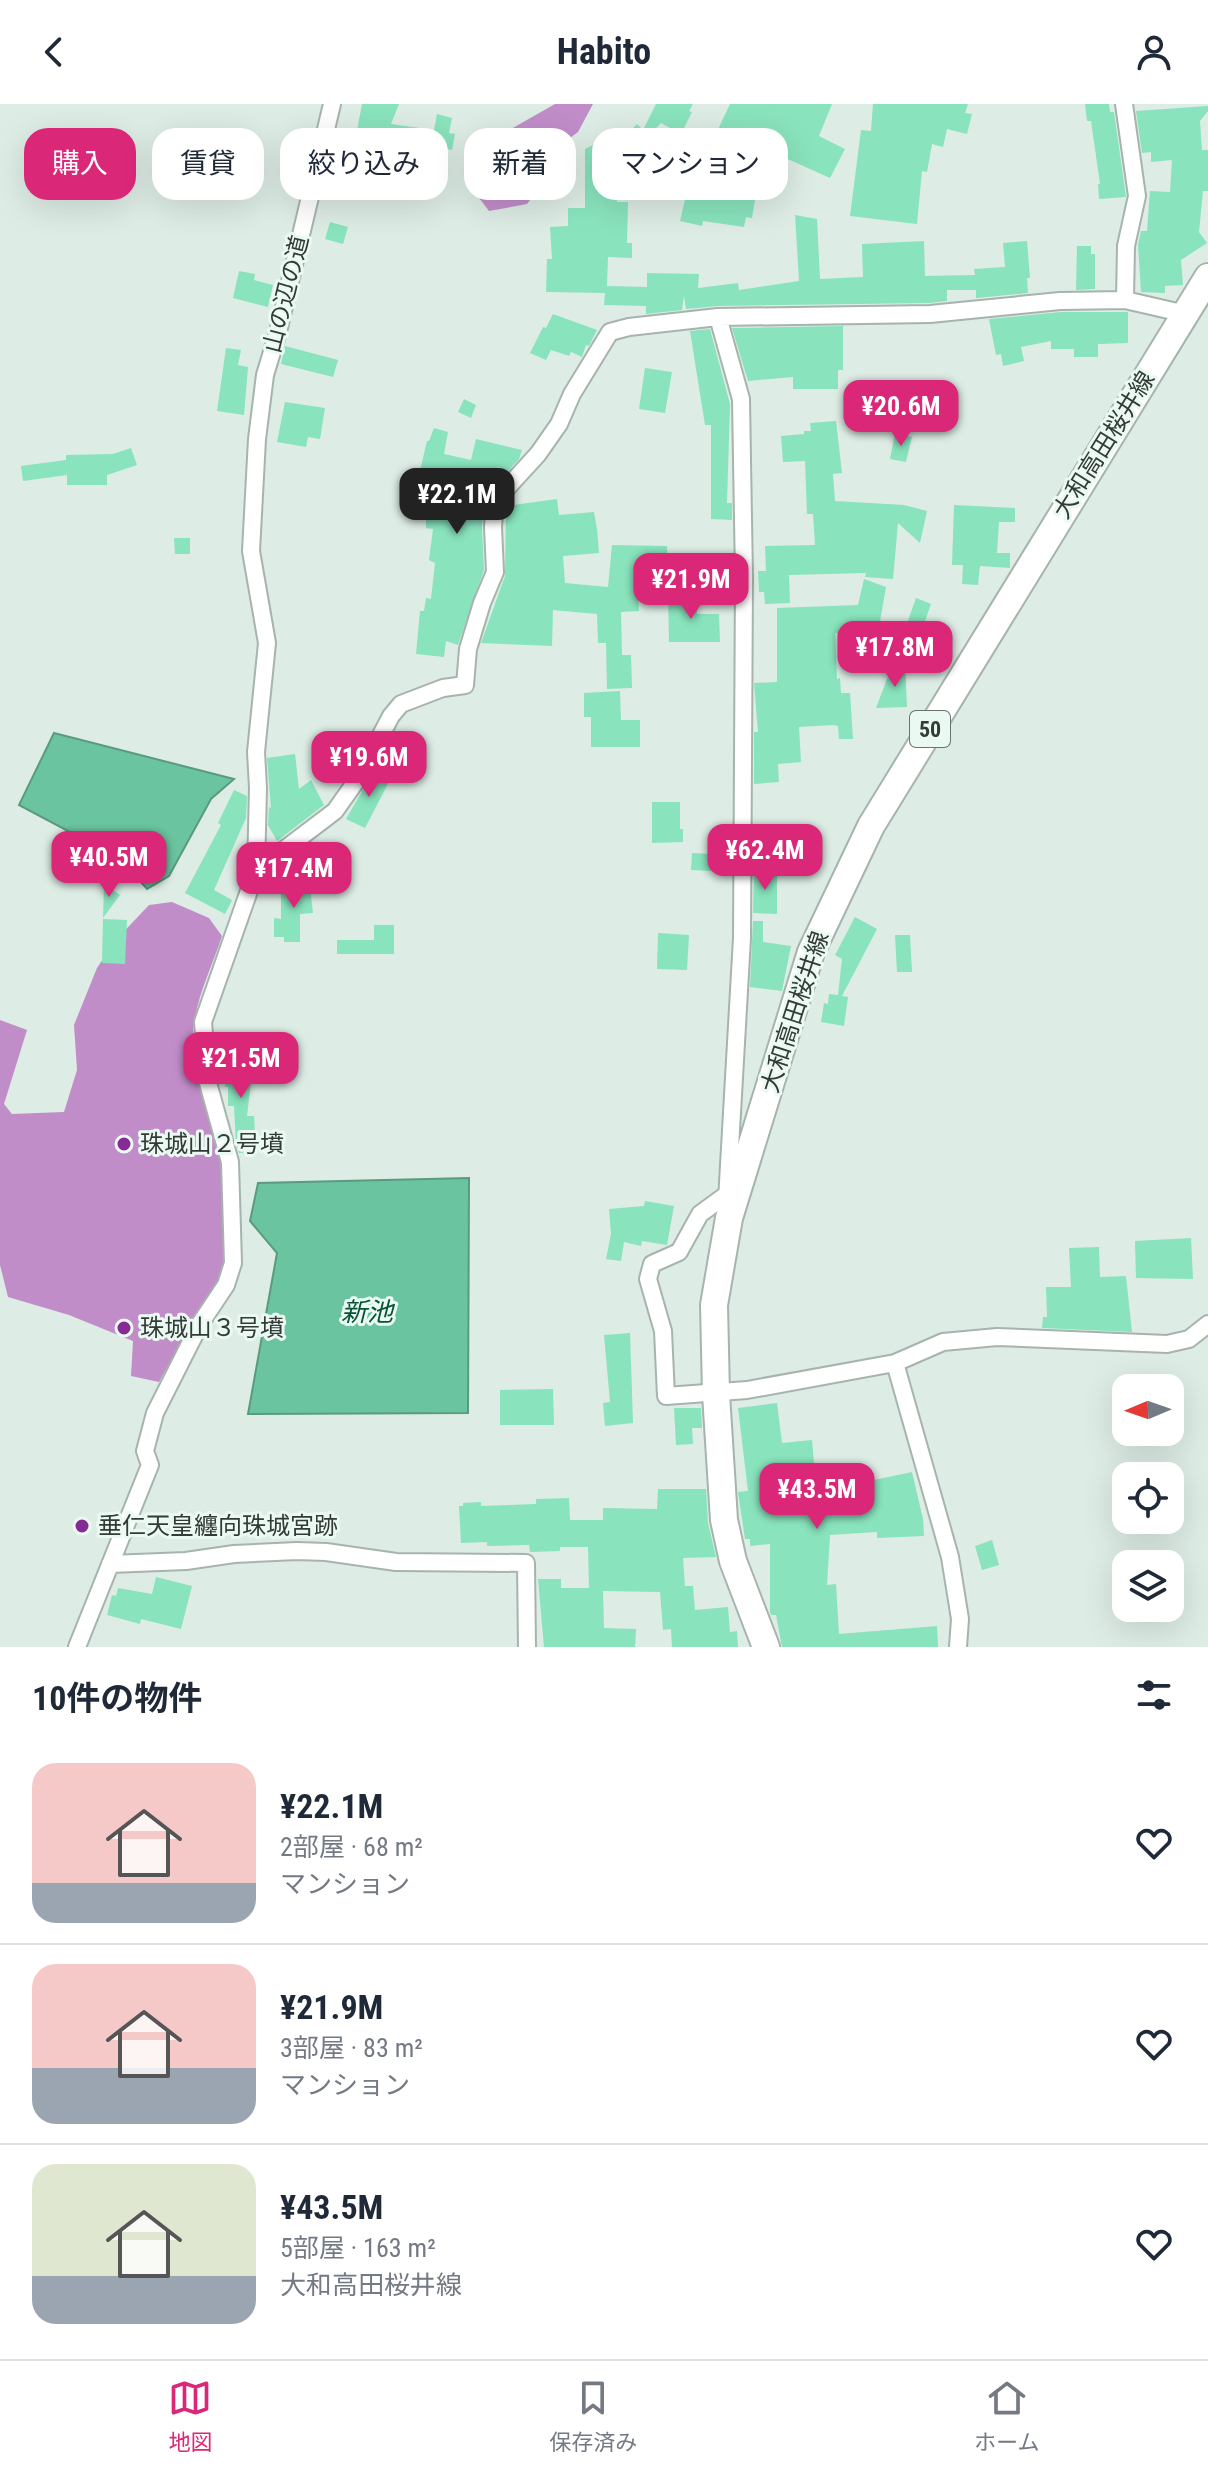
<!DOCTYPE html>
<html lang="ja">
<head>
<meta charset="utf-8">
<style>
  body { margin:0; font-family:"Roboto Condensed","Noto Sans JP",sans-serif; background:#f6f6f7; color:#1f2937; height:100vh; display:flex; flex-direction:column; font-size:30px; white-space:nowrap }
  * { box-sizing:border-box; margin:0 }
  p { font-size:26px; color:#747a83 }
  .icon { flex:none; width:44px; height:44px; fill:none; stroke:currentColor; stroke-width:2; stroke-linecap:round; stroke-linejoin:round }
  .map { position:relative; height:1543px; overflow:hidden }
  .drawer { display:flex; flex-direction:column; background:#fff; flex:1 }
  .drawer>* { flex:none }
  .hud { position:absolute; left:24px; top:24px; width:800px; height:72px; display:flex; gap:16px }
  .needle { width:52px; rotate:268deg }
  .buttons { position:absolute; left:1112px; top:1270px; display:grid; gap:16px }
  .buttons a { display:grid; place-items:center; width:72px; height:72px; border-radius:16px; background:#fff; box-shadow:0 8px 32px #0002; font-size:40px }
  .price { position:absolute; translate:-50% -68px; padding:0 18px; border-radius:16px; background:#db2777; color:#fff; font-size:26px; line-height:52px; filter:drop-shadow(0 2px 4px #0008) }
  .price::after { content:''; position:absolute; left:50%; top:48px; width:24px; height:18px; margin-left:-12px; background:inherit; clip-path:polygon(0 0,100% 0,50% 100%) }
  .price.active { background:#222; color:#fff }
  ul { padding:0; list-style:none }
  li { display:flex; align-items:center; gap:24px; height:200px; padding:0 32px }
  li+li { border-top:2px solid #e0e1e3 }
  li span { display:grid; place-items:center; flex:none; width:224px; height:160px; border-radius:24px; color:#555 }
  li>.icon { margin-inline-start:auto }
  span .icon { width:96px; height:96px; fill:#fffc; stroke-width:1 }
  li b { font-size:34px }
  h2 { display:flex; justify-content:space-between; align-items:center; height:96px; padding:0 32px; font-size:34px }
  .chip { padding:0 28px; border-radius:24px; background:#fff; box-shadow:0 8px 32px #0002; font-size:28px; line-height:72px }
  .chip.active { background:#db2777; color:#fff }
  header { display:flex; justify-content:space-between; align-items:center; height:104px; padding:0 32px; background:#fff; font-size:36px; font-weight:700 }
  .dock { display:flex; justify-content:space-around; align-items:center; height:112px; border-top:2px solid #e0e1e3; background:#fff; font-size:22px; color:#747a83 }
  .dock a { display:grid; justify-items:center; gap:4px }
  .dock .active { color:#db2777 }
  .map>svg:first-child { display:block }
</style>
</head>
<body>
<header><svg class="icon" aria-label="back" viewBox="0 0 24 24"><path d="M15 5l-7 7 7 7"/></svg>Habito<svg class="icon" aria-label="person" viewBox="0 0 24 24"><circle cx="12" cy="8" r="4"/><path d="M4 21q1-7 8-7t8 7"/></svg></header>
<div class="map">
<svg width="1208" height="1543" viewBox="0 0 1208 1543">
  <rect width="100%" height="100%" fill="#ddece5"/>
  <path fill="#c18dc9" d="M555,0H593L578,28L549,49L541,81L527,100L489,107L473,86L476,45Z
    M172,798L209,814L222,832C212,863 194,898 193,931C192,974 208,999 219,1038C225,1060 229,1124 226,1148C218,1195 182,1237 159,1278L131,1272L133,1237L69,1211L8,1193L0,1161V916L27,926L4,1000L12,1010L64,1008L77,966L74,921L97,864L115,837L149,801Z"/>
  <path fill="#6ac49f" stroke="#5a9b80" stroke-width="2" d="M54,629L234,675L211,695L169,772L147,785L121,755L19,701Z
    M469,1074L468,1309L248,1310L277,1149L250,1117L258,1079Z"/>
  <path fill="#89e3bd" d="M362,0H399L391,20L434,26L437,10L452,14L449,29L455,30L452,46L396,36L392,58L346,49L348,35L355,37Z
    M656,0H693L689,7L692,8L681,30L661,19L632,50L619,38L637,20L643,26Z
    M730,0H832L819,32L845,45L830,74L781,52L771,72L738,55L737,59L702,52L705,36L712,38Z
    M873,0H968L965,9L972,10L967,30L947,25L943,43L932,40L927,68L922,67L917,120L850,112L861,26L871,27Z
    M1085,0H1109L1110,8H1114L1126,93L1099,95L1098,80H1100L1091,17H1087Z
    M1208,2V7L1200,17L1202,46H1208V87H1203L1199,128L1207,139L1181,156L1183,181L1165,182V189L1141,188L1138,141L1141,127H1147L1150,87L1170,88L1172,56L1151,58V48L1142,49L1136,7Z
    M498,35L512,41L506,59L492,54Z
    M595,40L617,41V98H628L627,139H632V154L608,153L607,182L647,183V169L699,170L698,184L738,179L739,186L799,177L795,111L817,115L820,175L863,173L862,140L924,137L925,172L975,171L974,165L1005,163L1003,139L1027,137L1030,174H1027L1028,189L976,194V186H947V197L929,199L718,202L686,205L684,192L682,206L646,210V202L604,201L605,189L546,188L547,155H552L550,123L568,122V104H585V45Z
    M687,87L713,94L714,90L755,96L752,114L746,113L744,123L703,117L702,122L680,117Z
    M330,118L348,123L343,140L325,135Z
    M1077,142H1091V150H1095V185L1076,186Z
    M239,167L255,170L254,176L273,181L268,203L233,194Z
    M1061,208H1128V239L1098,240V253H1074V245H1051V237L1021,243L1024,257L1003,262L1001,250L996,251L989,215Z
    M553,210L597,226L589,242L586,241L582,253L571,248L569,252L551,246L546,256L530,249L543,223L546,224Z
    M843,222V266H838V285H793V273L748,277L732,224Z
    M710,225L730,300L727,399H732V416L711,415V321H705L690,227Z
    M285,242L338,256L333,273L281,260Z
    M226,244L241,246L238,261L248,263L244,311L217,307Z
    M645,264L672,268L665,309L639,305Z
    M464,295L476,301L471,314L458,308Z
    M285,298L325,304L320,335L308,333L306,343L277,338Z
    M836,317L842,369L833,370L835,397L904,401L927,407L920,439L898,419L893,475L865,473L866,469L789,471L790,499L765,500L764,488H759L758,467H766L765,442L815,441L813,410H807L805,357L783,358L781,332L804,330V327H811L810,319Z
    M434,324L448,328L444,350L471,356L476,335L522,346L519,355L508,367L498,363L495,381L484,395L482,423L484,466L458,541L446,537L444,553L416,550L420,507H424L426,494L431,495L435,459L429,456L433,425L426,424V410H438V376L419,371L427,337H429Z
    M895,329L912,333L906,358L890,355Z
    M131,344L137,361L107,371V381H67V371L23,377L21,362L66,356V351L113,350Z
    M557,395L559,411L594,408L597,425L599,449L563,452L565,479L608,483L612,441L667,442L668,484L638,487L639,507L621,508L622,551H631L632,584L607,585L606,539H598L597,510L553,506L552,542L481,539L505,472L506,402Z
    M954,401L1015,404V418H999L997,449H1010V464L980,462L978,481L962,480L963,461H952Z
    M174,434H190V450H175Z
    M864,475L886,483L877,535L835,529L837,575L840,574L841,589H850L853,635H839L838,622L833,621L799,623L801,658L778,660L779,678L754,680V628H758L754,579L777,578V504L858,501Z
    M696,489L697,510H719L720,538H669L668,490Z
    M916,494L931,500L920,531L905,525Z
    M893,559H905L907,603L876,604Z
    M620,587L621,616H640V643H591V613H584V589Z
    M295,650L299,685L311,676L324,701L277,737L268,721L269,703L271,704L267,654Z
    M375,665L391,674L365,724L346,715Z
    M234,686L247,692L246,714L214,786L232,796L225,810L185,789L221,721L218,719Z
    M652,698H680V725H683V738L652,739Z
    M692,749L711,750V767L691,766Z
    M754,766L777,767V810L753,809Z
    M309,774L313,809L300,810V838H284V833H274V814L281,815V789H284V783H292L291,775Z
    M104,780L120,791L103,814Z
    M855,813L877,825L842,892L848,893L844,922L821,918L824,899L828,900L829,890L838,891L842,855L835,851Z
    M103,815L127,816L125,860L102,859Z
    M753,817H763V838L791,842L782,887L750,883Z
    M374,821H394V850H337V836H374Z
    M658,829L689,831L687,866L657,865Z
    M895,831H910L912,868H897Z
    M229,949L254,952L247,1012H254L256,1048L239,1049L236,1040L234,1002H228V983H225Z
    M645,1097L674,1102L667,1141L642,1137L641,1142L624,1138L621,1157L606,1155L611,1130L609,1105L644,1102Z
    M1191,1134L1193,1175L1136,1174L1135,1137Z
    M1099,1143L1100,1173L1126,1172L1132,1228L1042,1224L1043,1213H1047L1046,1183H1071L1069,1144Z
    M630,1229L633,1319L605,1322L603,1299L610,1298L604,1231Z
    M553,1285L554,1321H500V1286Z
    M777,1299L782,1339L812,1336L815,1371L874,1369V1376L912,1368L923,1415L924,1432L877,1434V1428L830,1431L827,1481L836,1480L839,1530L937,1522L938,1543H782L776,1511H771L770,1508V1440L750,1442V1435H745L738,1388L748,1387L738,1304Z
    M674,1304H701L702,1324H692L693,1340L676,1341Z
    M658,1385H706L708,1419L716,1453L683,1454L685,1482H693L695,1506L728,1503L730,1528L737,1527L738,1543H672L671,1525L663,1526L660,1488L603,1487L604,1524L636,1525L635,1543H544L538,1475H561V1484H589L588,1443H560V1447L530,1448L529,1441L487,1442V1438L461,1439L459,1402H463V1399L481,1398V1402L536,1400V1395L569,1394L570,1416H603V1404L657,1405Z
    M992,1436L999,1461L982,1466L975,1442Z
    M156,1473L192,1482L181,1525L141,1515L140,1520L107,1511L112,1491L116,1492L118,1484L152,1490Z"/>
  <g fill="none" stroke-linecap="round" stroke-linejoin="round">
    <g stroke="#a6b4ad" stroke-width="20">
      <path id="street" d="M1124,0L1137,92L1126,142L1125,196
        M718,213L741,295L744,474L742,834L727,1096
        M256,767L335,707L359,673L391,612L401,600L443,584L465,581L468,545L482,499L495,468L493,423L495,397L538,350L559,320L572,290L610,228L629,223L718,213L930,210L1060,197L1125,196L1186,210
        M726,1091L700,1110L679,1148L652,1160L648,1175L663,1227L666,1292L747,1286L895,1259L943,1238L997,1233L1167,1240L1189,1235L1208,1220
        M895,1259L950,1453L960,1515L958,1543
        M110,1460L186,1457L234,1450L297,1447L326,1448L396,1458L526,1459L527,1543
        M77,1543L150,1361L145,1347L155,1309L200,1220L226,1181L233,1159L230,1058L208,979L203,918L256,767L258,684L256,648L267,539L251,447L257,335L265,271L278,228L332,0"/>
    </g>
    <g stroke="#a6b4ad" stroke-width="30">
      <path id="primary" d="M766,1543L733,1457L724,1416L716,1290L714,1201L729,1114L811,848L871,722L1208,173"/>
    </g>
    <use href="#street" stroke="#fff" stroke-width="16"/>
    <use href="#primary" stroke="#fff" stroke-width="26"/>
  </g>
  <g fill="#862a96" stroke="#eaf9f2" stroke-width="3">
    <circle cx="124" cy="1040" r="8"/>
    <circle cx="124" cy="1224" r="8"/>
    <circle cx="82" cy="1422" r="8"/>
  </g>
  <g text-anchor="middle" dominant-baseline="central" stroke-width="6" stroke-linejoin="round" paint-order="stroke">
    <rect fill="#eaf9f2" stroke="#6b736f" stroke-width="2" x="910" y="607" width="40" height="36" rx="6"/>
    <g font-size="22" font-weight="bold" fill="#343a37">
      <text x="930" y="625">50</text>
    </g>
    <g font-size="24" fill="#343a37" stroke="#eaf9f2">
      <text transform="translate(286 190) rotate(-76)">山の辺の道</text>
      <text transform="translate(1104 341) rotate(-58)">大和高田桜井線</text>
      <text transform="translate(795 908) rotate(-72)">大和高田桜井線</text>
    </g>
    <g font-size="24" fill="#343a37" stroke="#eaf9f2" text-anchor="start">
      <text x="140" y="1040">珠城山２号墳</text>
      <text x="140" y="1224">珠城山３号墳</text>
      <text x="98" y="1422">垂仁天皇纏向珠城宮跡</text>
    </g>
    <g font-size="26" font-style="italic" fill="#06533a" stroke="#eaf9f2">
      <text x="367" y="1208">新池</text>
    </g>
  </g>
</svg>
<div class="buttons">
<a><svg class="needle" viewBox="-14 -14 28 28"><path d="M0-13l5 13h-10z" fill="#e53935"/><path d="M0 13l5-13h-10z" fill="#747a83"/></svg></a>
<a><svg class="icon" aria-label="locate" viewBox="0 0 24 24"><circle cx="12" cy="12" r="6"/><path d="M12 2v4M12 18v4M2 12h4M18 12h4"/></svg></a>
<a><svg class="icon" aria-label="layers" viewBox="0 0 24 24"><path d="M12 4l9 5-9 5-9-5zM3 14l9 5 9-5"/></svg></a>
</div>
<b class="price" style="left:901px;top:344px">¥20.6M</b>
<b class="price active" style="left:457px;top:432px">¥22.1M</b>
<b class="price" style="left:691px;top:517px">¥21.9M</b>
<b class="price" style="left:895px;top:585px">¥17.8M</b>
<b class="price" style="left:369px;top:695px">¥19.6M</b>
<b class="price" style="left:765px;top:788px">¥62.4M</b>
<b class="price" style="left:109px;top:795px">¥40.5M</b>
<b class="price" style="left:294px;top:806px">¥17.4M</b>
<b class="price" style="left:241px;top:996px">¥21.5M</b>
<b class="price" style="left:817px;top:1427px">¥43.5M</b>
<div class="hud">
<a class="chip active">購入</a>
<a class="chip">賃貸</a>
<a class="chip">絞り込み</a>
<a class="chip">新着</a>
<a class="chip">マンション</a>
</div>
</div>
<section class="drawer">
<h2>10件の物件<svg class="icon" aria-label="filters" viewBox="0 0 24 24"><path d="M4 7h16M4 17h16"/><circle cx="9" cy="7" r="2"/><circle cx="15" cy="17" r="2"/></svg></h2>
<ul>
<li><span style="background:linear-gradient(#f6c9c9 75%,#9aa5b1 0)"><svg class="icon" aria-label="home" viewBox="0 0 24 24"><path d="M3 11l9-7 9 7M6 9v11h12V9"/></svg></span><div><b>¥22.1M</b><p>2部屋 · 68 m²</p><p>マンション</p></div><svg class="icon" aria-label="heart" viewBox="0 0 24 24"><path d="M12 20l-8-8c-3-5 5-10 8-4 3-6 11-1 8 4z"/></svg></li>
<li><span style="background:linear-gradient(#f6c9c9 65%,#9aa5b1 0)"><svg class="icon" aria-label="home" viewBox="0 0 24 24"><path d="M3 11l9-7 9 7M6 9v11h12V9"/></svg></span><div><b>¥21.9M</b><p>3部屋 · 83 m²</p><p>マンション</p></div><svg class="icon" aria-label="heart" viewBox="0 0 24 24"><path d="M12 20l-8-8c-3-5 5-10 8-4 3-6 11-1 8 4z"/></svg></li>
<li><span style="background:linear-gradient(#dfe7d0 70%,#9aa5b1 0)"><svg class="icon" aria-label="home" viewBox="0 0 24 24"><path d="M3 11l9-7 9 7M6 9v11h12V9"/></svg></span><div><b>¥43.5M</b><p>5部屋 · 163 m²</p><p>大和高田桜井線</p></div><svg class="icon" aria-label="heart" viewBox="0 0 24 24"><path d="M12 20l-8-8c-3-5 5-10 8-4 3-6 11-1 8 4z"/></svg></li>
</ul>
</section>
<nav class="dock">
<a class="active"><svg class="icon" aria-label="map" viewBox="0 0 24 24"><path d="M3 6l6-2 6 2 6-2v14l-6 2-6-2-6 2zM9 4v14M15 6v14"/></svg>地図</a>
<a><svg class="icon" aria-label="saved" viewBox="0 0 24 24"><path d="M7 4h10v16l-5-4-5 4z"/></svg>保存済み</a>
<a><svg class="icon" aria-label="home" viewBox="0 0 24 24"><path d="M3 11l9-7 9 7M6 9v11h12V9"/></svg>ホーム</a>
</nav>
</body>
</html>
